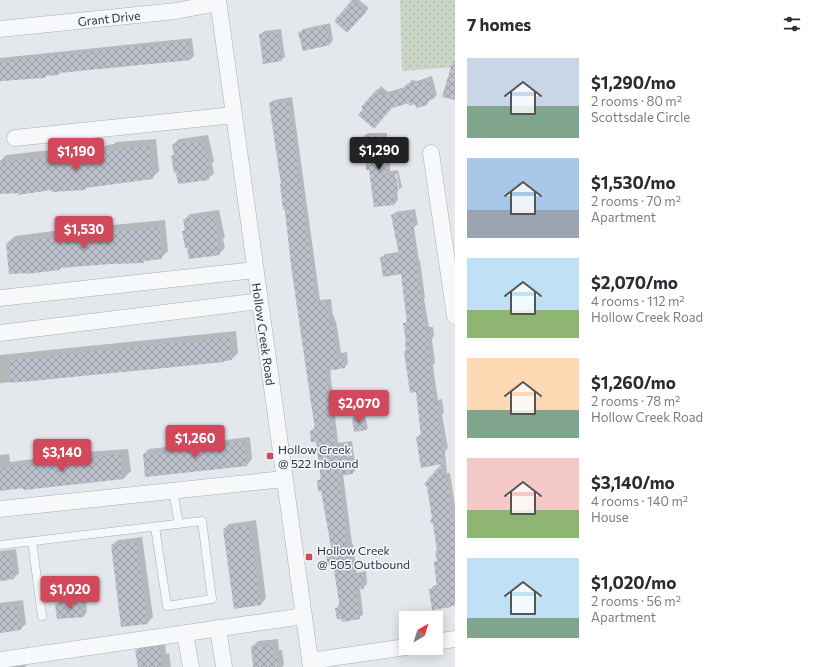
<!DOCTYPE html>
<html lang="en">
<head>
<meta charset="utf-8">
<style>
  body { margin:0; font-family:Commissioner,sans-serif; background:#f2f2f3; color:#2b2b33; height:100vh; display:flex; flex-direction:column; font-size:15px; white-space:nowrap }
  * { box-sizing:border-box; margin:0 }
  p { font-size:13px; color:#7c7c81 }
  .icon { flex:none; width:22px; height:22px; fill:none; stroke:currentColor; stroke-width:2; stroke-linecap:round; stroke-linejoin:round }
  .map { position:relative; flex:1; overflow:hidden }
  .panel { display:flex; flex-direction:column; background:#fff; width:360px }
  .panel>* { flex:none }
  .needle { width:26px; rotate:39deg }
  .controls { position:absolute; left:399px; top:611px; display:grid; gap:8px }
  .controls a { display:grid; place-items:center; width:44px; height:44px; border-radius:0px; background:#fff; box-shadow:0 2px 10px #0003; font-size:20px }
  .price { position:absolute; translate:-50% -34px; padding:0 9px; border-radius:4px; background:#d1495b; color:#fff; font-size:13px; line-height:26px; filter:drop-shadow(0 1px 2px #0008) }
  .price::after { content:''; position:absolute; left:50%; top:24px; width:12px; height:9px; margin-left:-6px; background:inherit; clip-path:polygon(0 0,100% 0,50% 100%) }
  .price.current { background:#222; color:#fff }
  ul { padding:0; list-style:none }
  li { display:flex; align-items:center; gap:12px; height:100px; padding:0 12px }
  li span { display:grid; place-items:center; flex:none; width:112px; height:80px; border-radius:0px; color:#555 }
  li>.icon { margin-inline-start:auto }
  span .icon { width:48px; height:48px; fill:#fffc; stroke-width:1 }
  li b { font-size:17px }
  h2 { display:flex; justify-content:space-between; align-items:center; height:48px; padding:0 12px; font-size:17px }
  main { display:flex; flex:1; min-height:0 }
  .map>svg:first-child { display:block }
</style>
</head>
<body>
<main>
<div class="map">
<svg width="455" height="667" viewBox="0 0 455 667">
  <defs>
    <pattern id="grass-dots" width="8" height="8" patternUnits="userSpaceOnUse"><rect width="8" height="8" fill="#c9d6c5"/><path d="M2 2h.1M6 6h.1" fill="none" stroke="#adb8ab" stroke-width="1.8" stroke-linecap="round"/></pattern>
    <pattern id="building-cross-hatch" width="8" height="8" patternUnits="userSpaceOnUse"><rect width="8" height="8" fill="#bbc0ca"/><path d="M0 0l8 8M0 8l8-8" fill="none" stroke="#989da6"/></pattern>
  </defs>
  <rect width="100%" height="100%" fill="#e4e7ec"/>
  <path fill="url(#grass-dots)" d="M400,0H455V67L402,71Z"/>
  <path fill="#0003" fill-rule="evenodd" d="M353,0H359L369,8L351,28L335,21Z
    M330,23L333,40L330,44L300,33L303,29Z
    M281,29L285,57L281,60L260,35L264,31Z
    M192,38L194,56L190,60L60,72L59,74L47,75L45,77L0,81V58Z
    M432,76L437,95L434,98L430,99L427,104L409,102L393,106L378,90L381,86L388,92L405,87L412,80L417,81Z
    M292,97L320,300L331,299L333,316H334L335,321H336L341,353L347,352L348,363L345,367L330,369L338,443L352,441L356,470L352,473L343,474L352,544H353L357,573L366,571L367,584L363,588L360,589L363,614L359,618L336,609L340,604L334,563L327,555L332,551L322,490L318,481L322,477L317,441L311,431L315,427L270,103L274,100Z
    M368,133H387V142H390V171L398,170L402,187L397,191L398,200L394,204L364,136ZM395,174H397L399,189H397Z
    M208,135L214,161L212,163L214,173L208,179L177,172L172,156L175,154L173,145L179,139Z
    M156,139L159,171L152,178L87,186L85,189H52L18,192L0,183V161L6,155L41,151L54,150L56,153L102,148L107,145L114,144L116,142Z
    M415,209L418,224L414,227L419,261L420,260L425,298L424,299L429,327H433L434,336L432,339L435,363L433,364L434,374L438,400L442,399L444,413L442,415L448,448L445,451L447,473H450L455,505V604L451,606L431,589L434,585H438L435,562L438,560L436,551L438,550L428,486L426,484L443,463L422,467L417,437L422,433L417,391L406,351L407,350L404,324L408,320L402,273L381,258L385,254L399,252L392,215L396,212Z
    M219,210L225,238L223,239L225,248L219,254L183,231L186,229L184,220L190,214Z
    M165,220L168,251L161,258L145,260L143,262L110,263L61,267L60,269L7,243L15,236L61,230L64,227L113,223V225Z
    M236,331L238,353L232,359L173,367L1,383L0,385V355Z
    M365,415L368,428L366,429L353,418L354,417Z
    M250,437L252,459L247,465L144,454L149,449Z
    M128,449L131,471L124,478L24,489V487L0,490V455L9,454L10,462L87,452Z
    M256,520L266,598L261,604L224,529L229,524Z
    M142,537L153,617L147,623L112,545L118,540Z
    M16,549L19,573L14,578L0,580V551Z
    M86,599L87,612L84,616L56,605L60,601Z
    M23,600L26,624L20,629L0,632V603Z
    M278,639L279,650H282L284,664L282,667H254L252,647L258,641Z
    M165,642L166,654L169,653L171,667H139L136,651L142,645Z
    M26,662V667H0Z"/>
  <path fill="url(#building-cross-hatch)" d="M352,0L366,12L347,33L334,21Z
    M326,26L330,45L303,51L298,32Z
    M277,32L282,61L263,64L259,34Z
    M188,41L190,60L59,73V75L45,76V78L0,81V61Z
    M452,63H455V100L442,97Z
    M429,79L434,99L426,102L427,105L416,108L415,104L409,106V103L392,108L374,129L358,115L363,109L361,107L377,89L384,95L405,89L404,87L408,83H411L413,84Z
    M289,100L317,303L327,302L329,319H331L332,324H333L337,357L343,356L345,368L326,371L335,446L349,444L353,474L339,476L348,547H349L354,576L363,575L364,589L356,590L360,619L342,622L341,619H337L335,608H340L333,564L328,566L326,554L332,553L321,491L318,492L317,480H321L316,442H311L310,431L315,430L291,266L285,209L283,210L280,184H281L269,103Z
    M363,136H383V145H387V175L395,173L396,179H397L398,192L393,193L395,205L374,207L369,170H366V162H363Z
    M203,140L205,151H206L208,157L209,168H207L209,180L178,184L176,173H174L171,156L174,155L172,144Z
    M149,146L153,179L85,188V190L52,192L51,190L18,195V193L0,194V162L33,158L46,157L49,158V159L94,155L99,154V152L108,151V149Z
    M412,212L414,228L411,229L416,264L417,263L422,303H420L426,330H429L431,341H428L431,367H430L431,378L435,403L438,402L440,418H438L445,452L441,453L444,476H447L453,519L455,518V605L451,606V607L432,610L429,589L437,588L434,562L437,561L435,551H437L433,524L430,522L432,518L427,487L424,484L441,464L421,468L416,437L421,436L416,392L410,393L404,351H406L405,343L406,342L403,323H407L401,274L383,277L380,257L399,255L391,215Z
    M214,215L220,244H218L220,255L189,259L187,248H185L182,231H185L183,219Z
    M159,227L162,259L144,261V263L110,264L60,268V270L26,274V273L9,274L6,243L56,237V234L106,229V232Z
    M230,337L232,360L224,361V362L11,383L9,360Z
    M364,416L367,430L354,432L352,418Z
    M235,442H244L247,466L145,477L143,454Z
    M113,455V456L122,455L124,479L24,490L23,488L0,491V468Z
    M250,525L261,605L234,609L223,529Z
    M137,542L148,624L121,627L111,545Z
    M11,554L14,579L0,581V555Z
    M83,602L84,617L57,619L55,604Z
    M18,605L21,630L0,633V607Z
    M273,644L274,655H277L278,667H253L251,646Z
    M160,647L162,667H138L135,650Z"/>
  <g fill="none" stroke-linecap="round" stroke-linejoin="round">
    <g stroke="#a9aeb7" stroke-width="9">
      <path id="lane" d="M173,491L179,524
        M32,541L42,616
        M0,545C67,537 135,529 202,521L212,599L167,606L155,527"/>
    </g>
    <g stroke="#a9aeb7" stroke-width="17">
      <path id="street" d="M218,0L311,667
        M0,29L176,11L218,3
        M15,138L234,115
        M431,153L455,316
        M0,298L255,270
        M0,333L260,301
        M0,509L284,479
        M218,628L224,667
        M185,633L191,667
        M436,642L455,639
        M0,660L304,616
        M310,661L406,647"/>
    </g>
    <use href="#lane" stroke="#f7f8fa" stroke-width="8"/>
    <use href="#street" stroke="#f7f8fa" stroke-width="16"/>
  </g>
  <g fill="#d1495b" stroke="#f4f6f9" stroke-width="1.5">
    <rect x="266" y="452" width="8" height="8" rx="2"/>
    <rect x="305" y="553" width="8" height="8" rx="2"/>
  </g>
  <g text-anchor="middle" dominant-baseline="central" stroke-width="3" stroke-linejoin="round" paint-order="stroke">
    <g font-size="12" fill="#2b3445" stroke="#f4f6f9">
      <text transform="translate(109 18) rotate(-6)">Grant Drive</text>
      <text transform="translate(264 334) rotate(82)">Hollow Creek Road</text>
    </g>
    <g font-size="12" fill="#2b3445" stroke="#f4f6f9" text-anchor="start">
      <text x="278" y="449">Hollow Creek<tspan x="278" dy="14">@ 522 Inbound</tspan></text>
      <text x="317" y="550">Hollow Creek<tspan x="317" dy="14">@ 505 Outbound</tspan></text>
    </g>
  </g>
</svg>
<div class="controls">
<a><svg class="needle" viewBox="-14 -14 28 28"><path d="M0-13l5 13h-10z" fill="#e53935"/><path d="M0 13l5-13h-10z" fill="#7c7c81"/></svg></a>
</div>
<b class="price current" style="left:379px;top:171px">$1,290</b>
<b class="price" style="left:76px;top:172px">$1,190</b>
<b class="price" style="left:84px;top:250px">$1,530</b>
<b class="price" style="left:359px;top:424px">$2,070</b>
<b class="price" style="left:195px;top:459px">$1,260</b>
<b class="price" style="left:62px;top:473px">$3,140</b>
<b class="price" style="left:70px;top:610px">$1,020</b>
</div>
<section class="panel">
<h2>7 homes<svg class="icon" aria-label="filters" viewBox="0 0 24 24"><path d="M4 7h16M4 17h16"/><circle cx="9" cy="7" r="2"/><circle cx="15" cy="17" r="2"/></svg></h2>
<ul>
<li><span style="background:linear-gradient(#c9d6e8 60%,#7fa58c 0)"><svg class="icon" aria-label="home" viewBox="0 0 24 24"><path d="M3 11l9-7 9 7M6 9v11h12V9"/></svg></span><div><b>$1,290/mo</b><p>2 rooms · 80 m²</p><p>Scottsdale Circle</p></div></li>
<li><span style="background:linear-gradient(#a9c7e8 65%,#9aa5b1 0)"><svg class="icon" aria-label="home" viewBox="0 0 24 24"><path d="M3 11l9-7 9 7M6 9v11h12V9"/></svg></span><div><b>$1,530/mo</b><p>2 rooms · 70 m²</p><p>Apartment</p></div></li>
<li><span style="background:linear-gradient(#bfe0f5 65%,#8fb573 0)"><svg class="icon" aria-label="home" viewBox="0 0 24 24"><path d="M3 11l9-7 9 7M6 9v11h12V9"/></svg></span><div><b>$2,070/mo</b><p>4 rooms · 112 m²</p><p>Hollow Creek Road</p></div></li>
<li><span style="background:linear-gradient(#ffd9b3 65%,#7fa58c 0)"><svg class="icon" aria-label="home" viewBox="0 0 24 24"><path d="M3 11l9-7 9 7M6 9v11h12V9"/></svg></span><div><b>$1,260/mo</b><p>2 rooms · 78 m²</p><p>Hollow Creek Road</p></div></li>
<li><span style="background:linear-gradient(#f6c9c9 65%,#8fb573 0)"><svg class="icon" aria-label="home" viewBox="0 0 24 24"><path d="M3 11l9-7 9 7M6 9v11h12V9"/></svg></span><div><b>$3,140/mo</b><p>4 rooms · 140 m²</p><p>House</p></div></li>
<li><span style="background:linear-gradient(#bfe0f5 75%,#7fa58c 0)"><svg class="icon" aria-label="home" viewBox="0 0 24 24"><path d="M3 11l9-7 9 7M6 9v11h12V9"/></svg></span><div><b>$1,020/mo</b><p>2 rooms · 56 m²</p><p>Apartment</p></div></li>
</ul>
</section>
</main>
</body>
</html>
